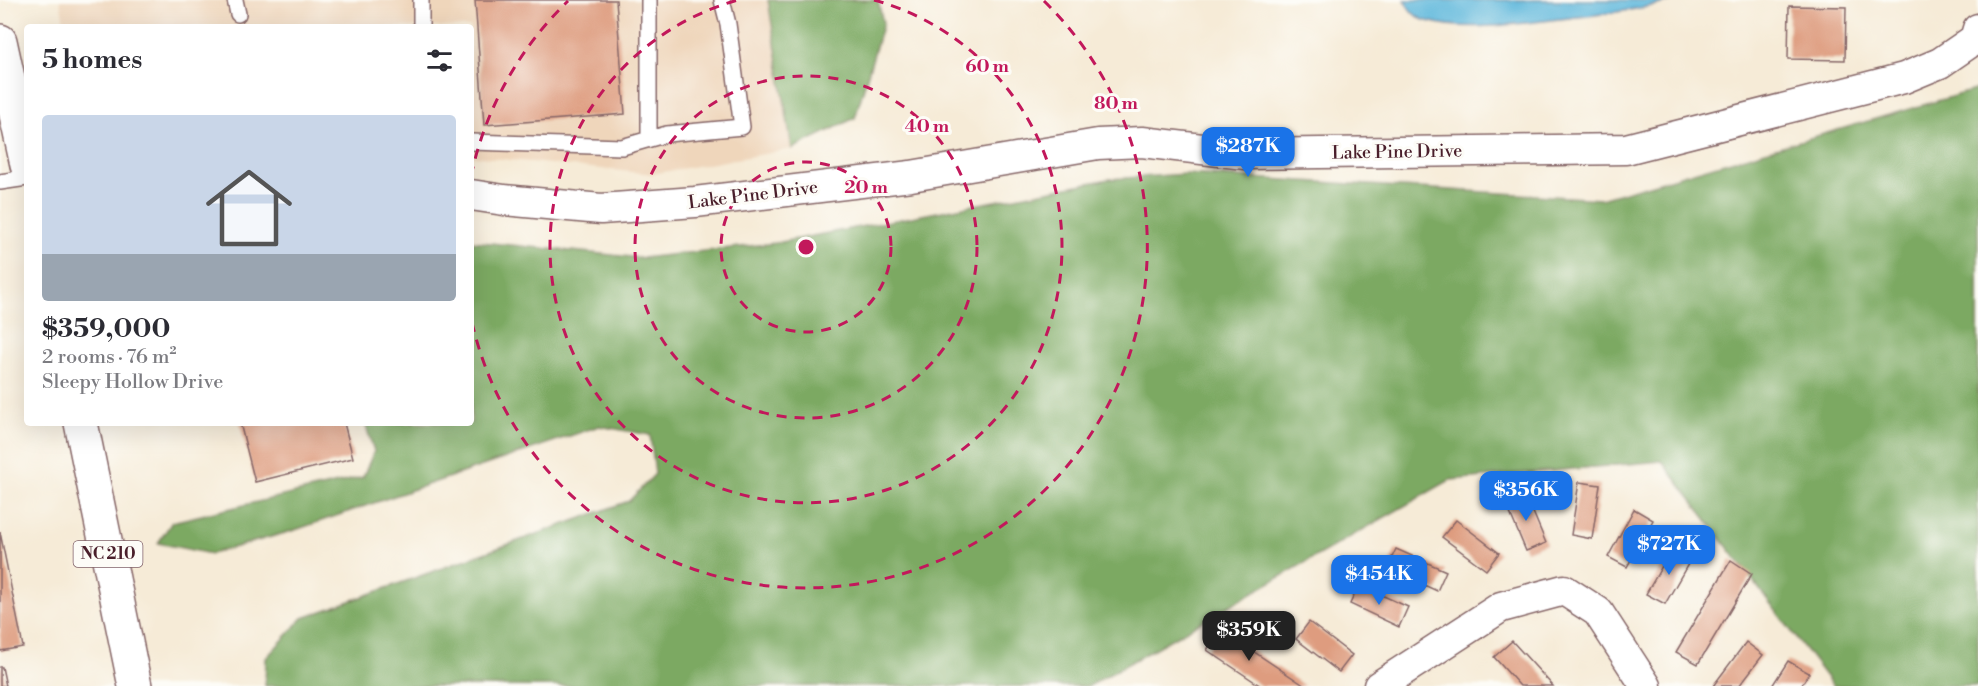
<!DOCTYPE html>
<html lang="en">
<head>
<meta charset="utf-8">
<style>
  body { margin:0; font-family:"Libre Bodoni",serif; background:#f2f2f3; color:#2b2b33; height:100vh; display:flex; flex-direction:column; font-size:22px; white-space:nowrap }
  * { box-sizing:border-box; margin:0 }
  p { font-size:20px; color:#7c7c81 }
  .icon { flex:none; width:33px; height:33px; fill:none; stroke:currentColor; stroke-width:2; stroke-linecap:round; stroke-linejoin:round }
  .map { position:relative; flex:1; overflow:hidden }
  .side { position:absolute; left:24px; top:24px; width:450px; height:402px; display:flex; flex-direction:column; background:#fff; border-radius:6px; box-shadow:0 6px 24px #0002 }
  .side>* { flex:none }
  .price { position:absolute; translate:-50% -51px; padding:0 14px; border-radius:12px; background:#1a73e8; color:#fff; font-size:20px; line-height:39px; filter:drop-shadow(0 2px 3px #0008) }
  .price::after { content:''; position:absolute; left:50%; top:36px; width:18px; height:14px; margin-left:-9px; background:inherit; clip-path:polygon(0 0,100% 0,50% 100%) }
  .price.current { background:#222; color:#fff }
  ul { padding:0; list-style:none }
  li { display:grid; align-content:center; gap:12px; height:318px; padding:0 18px }
  li+li { border-top:2px solid #e1e1e2 }
  li span { display:grid; place-items:center; height:186px; border-radius:6px; color:#555 }
  li>.icon { margin-inline-start:auto }
  span .icon { width:108px; height:108px; fill:#fffc; stroke-width:1 }
  li b { font-size:26px }
  h2 { display:flex; justify-content:space-between; align-items:center; height:72px; padding:0 18px; font-size:26px }
  .map>svg:first-child { display:block }
</style>
</head>
<body>
<div class="map">
<svg width="1978" height="686" viewBox="0 0 1978 686">
  <rect width="100%" height="100%" fill="#fdfcf7"/>
  <filter id="ink" filterUnits="userSpaceOnUse"><feTurbulence type="fractalNoise" baseFrequency=".0167" numOctaves="2"/><feDisplacementMap in="SourceGraphic" scale="12" xChannelSelector="R" yChannelSelector="G"/><feConvolveMatrix kernelMatrix="1 2 1 2 8 2 1 2 1" color-interpolation-filters="sRGB"/></filter>
  <filter id="wash" filterUnits="userSpaceOnUse"><feTurbulence type="fractalNoise" baseFrequency=".008" numOctaves="4" result="noise"/><feDisplacementMap in="SourceGraphic" scale="24" xChannelSelector="R" yChannelSelector="G"/><feGaussianBlur stdDeviation="1.35" result="paint"/><feColorMatrix in="noise" values="0 0 0 0 0 0 0 0 0 0 0 0 0 0 0 0 0 1.4 0 .05"/><feComposite in="paint" operator="in"/></filter>
  <g filter="url(#wash)">
    <rect width="100%" height="100%" fill="#f6ebd7"/>
    <path fill="#efd6bb" d="M60,0H768L792,149L652,174L471,156V27H65Z"/>
    <path fill="#7ca962" stroke="#636446" stroke-width="1.5" d="M768,0H878L883,23L855,118L792,149Z
      M1978,89V686H1833L1662,461L1450,480L1089,686H265L266,658L303,618L629,501L655,474L650,435L599,426L292,531L211,554L158,543L172,522L363,477L374,451L365,423H471V241L642,258L776,243L1109,179L1186,174L1601,199Z"/>
    <path fill="#5fb8dc" stroke="#546c84" stroke-width="1.5" d="M1404,0H1678C1639,10 1599,15 1560,19C1518,24 1467,32 1427,21C1415,18 1409,9 1404,0Z"/>
    <g id="blocks">
      <path fill="#de9c7f" d="M475,0H616L625,114L484,125Z
        M1789,6L1846,7L1845,60L1788,59Z
        M240,423H344L353,458L255,482Z
        M1579,482L1600,485L1592,539L1571,535Z
        M1525,493L1546,543L1526,551L1505,501Z
        M1634,509L1653,520L1627,567L1608,557Z
        M1456,520L1499,553L1486,570L1442,537Z
        M0,532L23,647L0,651Z
        M1673,547L1692,557L1665,604L1646,594Z
        M1396,549L1446,571L1437,591L1387,568Z
        M1731,560L1752,574L1698,664L1676,652Z
        M1359,585L1408,607L1399,627L1350,604Z
        M1309,622L1352,655L1339,672L1296,639Z
        M1220,629L1305,686H1261L1207,650Z
        M1512,641L1553,686H1520L1494,657Z
        M1746,642L1763,655L1739,686H1713Z
        M1788,661L1809,673L1801,686H1772Z
        M0,667H2L6,686H0Z"/>
    </g>
  </g>
  <g filter="url(#ink)">
    <use href="#blocks" fill-opacity="0" stroke="#866667" stroke-width="1.5"/>
    <g fill="none" stroke-linecap="round" stroke-linejoin="round">
      <g stroke="#866667" stroke-width="18">
        <path id="lane" d="M235,0L238,14
          M421,0V27
          M649,0V139
          M471,142L622,147L667,134L742,127L728,24L722,0
          M0,182L27,178"/>
      </g>
      <g stroke="#866667" stroke-width="33">
        <path id="street" d="M471,195L504,200L601,209L695,202L911,176L1098,144L1142,142L1245,154L1626,149L1904,78L1940,63L1975,39L1978,29
          M1379,686L1501,607L1564,590L1598,612L1646,686"/>
      </g>
      <g stroke="#866667" stroke-width="36">
        <path id="primary" d="M0,41L27,165
          M81,423L135,686"/>
      </g>
      <use href="#lane" stroke="#fff" stroke-width="15"/>
      <use href="#street" stroke="#fff" stroke-width="30"/>
      <use href="#primary" stroke="#fff" stroke-width="33"/>
    </g>
  </g>
  <g fill="none" stroke="#c2185b" stroke-width="3" stroke-dasharray="10 8">
    <circle cx="806" cy="247" r="85"/>
    <circle cx="806" cy="247" r="171"/>
    <path d="M874 0A256 256 0 1 1 738 0"/>
    <path d="M471 176A342 342 0 0 1 568 1M1044 1A342 342 0 1 1 471 318"/>
  </g>
  <g text-anchor="middle" dominant-baseline="central" stroke-width="6" stroke-linejoin="round" paint-order="stroke">
    <rect fill="#fdfcf7" stroke="#806168" stroke-width="1.5" x="73.5" y="541" width="69" height="26" rx="4.5"/>
    <g font-size="16" font-weight="bold" fill="#4a1f2b">
      <text x="108" y="554">NC 210</text>
    </g>
    <g font-size="18" fill="#4a1f2b" stroke="#fdfcf7">
      <text transform="translate(1397 152) rotate(-1)">Lake Pine Drive</text>
      <text transform="translate(753 195) rotate(-7)">Lake Pine Drive</text>
    </g>
  </g>
  <circle cx="806" cy="247" r="9" fill="#c2185b" stroke="#fdfcf7" stroke-width="3"/>
  <g font-size="18" text-anchor="middle" font-weight="bold" fill="#c2185b" stroke="#fdfcf7" stroke-width="6" stroke-linejoin="round" paint-order="stroke">
    <text x="987" y="72">60 m</text>
    <text x="1116" y="109">80 m</text>
    <text x="927" y="132">40 m</text>
    <text x="866" y="193">20 m</text>
  </g>
</svg>
<b class="price" style="left:1248px;top:178px">$287K</b>
<b class="price" style="left:1526px;top:522px">$356K</b>
<b class="price" style="left:1669px;top:576px">$727K</b>
<b class="price" style="left:1379px;top:606px">$454K</b>
<b class="price current" style="left:1249px;top:662px">$359K</b>
<section class="side">
<h2>5 homes<svg class="icon" aria-label="filters" viewBox="0 0 24 24"><path d="M4 7h16M4 17h16"/><circle cx="9" cy="7" r="2"/><circle cx="15" cy="17" r="2"/></svg></h2>
<ul>
<li><span style="background:linear-gradient(#c9d6e8 75%,#9aa5b1 0)"><svg class="icon" aria-label="home" viewBox="0 0 24 24"><path d="M3 11l9-7 9 7M6 9v11h12V9"/></svg></span><div><b>$359,000</b><p>2 rooms · 76 m²</p><p>Sleepy Hollow Drive</p></div></li>
</ul>
</section>
</div>
</body>
</html>
